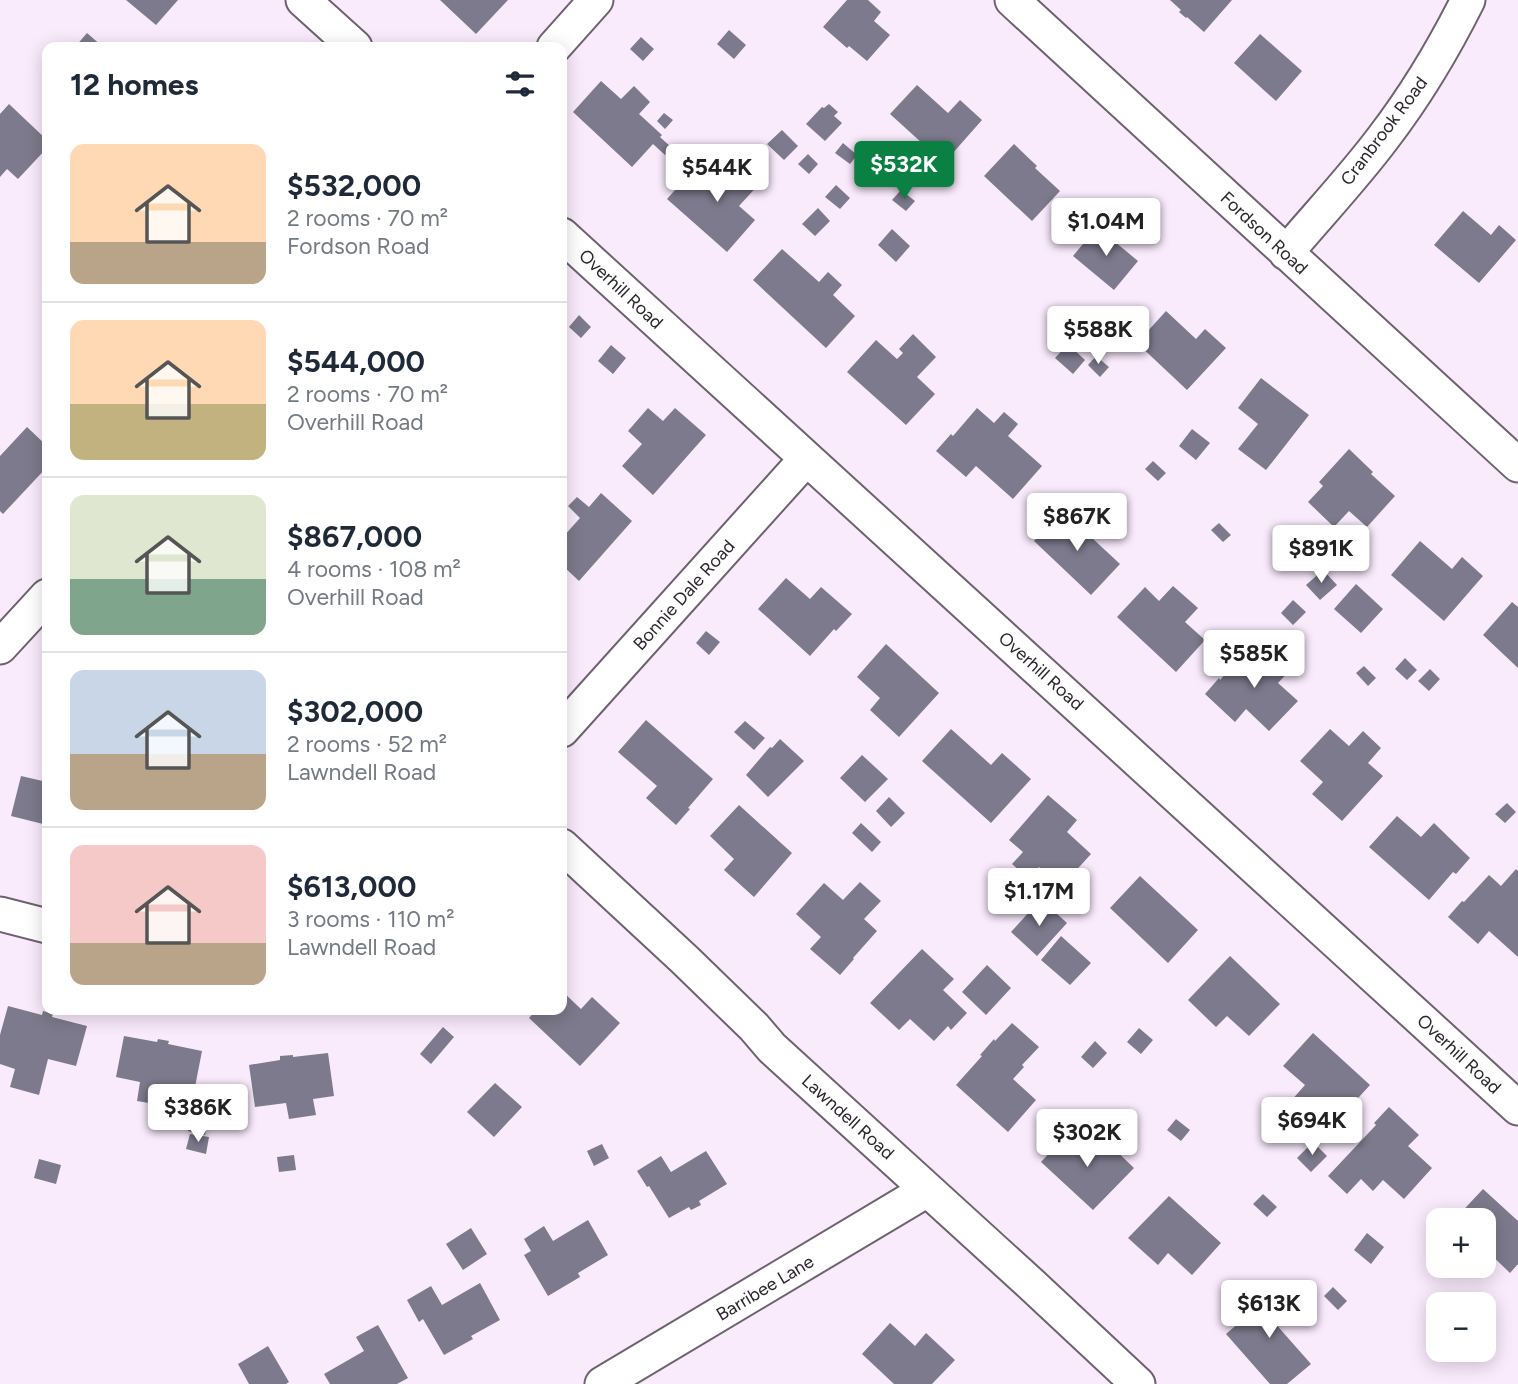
<!DOCTYPE html>
<html lang="en">
<head>
<meta charset="utf-8">
<style>
  body { margin:0; font-family:Figtree,sans-serif; background:#f2f2f3; color:#1f2937; height:100vh; display:flex; flex-direction:column; font-size:26px; white-space:nowrap }
  * { box-sizing:border-box; margin:0 }
  p { font-size:23px; color:#747a83 }
  .icon { flex:none; width:38px; height:38px; fill:none; stroke:currentColor; stroke-width:2; stroke-linecap:round; stroke-linejoin:round }
  .map { position:relative; flex:1; overflow:hidden }
  .panel { position:absolute; left:42px; top:42px; width:525px; height:973px; display:flex; flex-direction:column; background:#fff; border-radius:14px; box-shadow:0 4px 18px #0003 }
  .panel>* { flex:none }
  .tools { position:absolute; left:1426px; top:1208px; display:grid; gap:14px }
  .tools a { display:grid; place-items:center; width:70px; height:70px; border-radius:14px; background:#fff; box-shadow:0 4px 18px #0003; font-size:35px }
  .price { position:absolute; translate:-50% -60px; padding:0 16px; border-radius:7px; background:#fff; color:#222; font-size:23px; line-height:46px; filter:drop-shadow(0 2px 4px #0008) }
  .price::after { content:''; position:absolute; left:50%; top:42px; width:21px; height:16px; margin-left:-10px; background:inherit; clip-path:polygon(0 0,100% 0,50% 100%) }
  .price.current { background:#0b8043; color:#fff }
  ul { padding:0; list-style:none }
  li { display:flex; align-items:center; gap:21px; height:175px; padding:0 28px }
  li+li { border-top:2px solid #e0e1e3 }
  li span { display:grid; place-items:center; flex:none; width:196px; height:140px; border-radius:14px; color:#555 }
  li>.icon { margin-inline-start:auto }
  span .icon { width:84px; height:84px; fill:#fffc; stroke-width:1 }
  li b { font-size:30px }
  h2 { display:flex; justify-content:space-between; align-items:center; height:84px; padding:0 28px; font-size:30px }
  .map>svg:first-child { display:block }
</style>
</head>
<body>
<div class="map">
<svg width="1518" height="1384" viewBox="0 0 1518 1384">
  <rect width="100%" height="100%" fill="#f9eafc"/>
  <path fill="#7d7a8d" d="M126,0H178L156,25Z
    M440,0H508L476,34Z
    M847,0H868L881,12L874,21L890,35L867,61L849,46L847,48L823,27Z
    M1170,0H1232L1204,32L1187,17L1186,18L1179,12L1181,10Z
    M729,30L746,45L734,59L717,44Z
    M87,33L103,47H75Z
    M1260,34L1302,71L1276,101L1234,63Z
    M641,37L654,49L643,61L630,49Z
    M601,81L621,99L634,86L650,102L639,114L662,135L660,137L672,148L665,155L653,144L632,167L573,112Z
    M917,85L948,113L960,100L982,120L944,163L890,114Z
    M9,104L47,140V148L18,179L7,169L0,177V114Z
    M829,104L838,112L834,116L842,123L825,141L806,124L822,107L824,108Z
    M664,113L673,120L665,129L657,121Z
    M782,130L798,146L784,160L767,144Z
    M843,143L857,155L850,164L835,153Z
    M1014,144L1037,166L1035,168L1060,191L1032,221L984,176Z
    M808,154L818,164L809,174L798,164Z
    M738,164L760,183L739,206L755,220L727,252L667,199L696,167L718,186Z
    M836,185L850,198L840,209L825,197Z
    M901,190L915,201L906,211L892,200Z
    M818,208L830,221L815,236L802,224Z
    M1463,211L1491,235L1499,225L1516,240L1479,283L1434,245Z
    M1097,227L1138,261L1114,290L1073,256Z
    M892,229L910,246L896,262L878,245Z
    M782,249L819,282L828,272L842,285L833,295L855,316L826,348L753,280Z
    M1166,311L1196,339L1205,329L1226,348L1187,390L1137,343Z
    M579,315L591,327L581,338L569,327Z
    M913,334L936,357L917,377L935,394L906,425L847,372L876,340L897,359L903,353L899,349Z
    M1068,344L1085,360L1073,374L1055,358Z
    M611,345L626,358L613,374L598,361Z
    M1096,356L1109,367L1100,377L1088,365Z
    M1261,378L1309,415L1266,470L1238,449L1258,424L1238,408Z
    M648,408L663,421L675,408L706,435L653,495L622,466L642,444L628,431Z
    M977,408L994,423L1004,412L1018,424L1008,436L1042,466L1013,499L976,466L966,477L936,451L951,434L953,436Z
    M27,427L47,446V467L3,514L0,511V456Z
    M1192,429L1210,443L1196,460L1179,446Z
    M1349,449L1373,472L1371,474L1395,496L1367,527L1349,511L1334,527L1308,502L1323,486L1319,482Z
    M1153,461L1166,473L1158,481L1145,469Z
    M601,493L632,521L579,581L562,565V538L580,518L568,506L577,497L589,507Z
    M1062,510L1120,564L1091,595L1034,541Z
    M1219,523L1231,535L1223,542L1211,530Z
    M1420,541L1452,569L1462,557L1483,576L1444,621L1391,575Z
    M1323,570L1337,585L1320,600L1306,585Z
    M786,578L810,599L821,587L852,614L836,631L834,629L810,656L758,609Z
    M1356,584L1383,609L1361,633L1334,609Z
    M1173,586L1198,608L1185,622L1205,640L1176,672L1117,617L1145,587L1159,601Z
    M1293,600L1306,612L1293,625L1281,613Z
    M1512,602L1518,607V668L1483,635Z
    M706,631L720,642L709,655L696,643Z
    M886,644L939,693L899,737L870,710L880,698L857,677Z
    M1273,650L1292,668L1278,683L1298,701L1269,731L1246,709L1235,722L1205,694L1219,678L1220,680L1246,652L1259,664Z
    M1405,658L1417,670L1407,680L1395,669Z
    M1364,666L1376,678L1368,686L1356,673Z
    M1430,669L1440,679L1429,691L1418,681Z
    M646,720L713,779L688,808L690,809L676,825L646,798L657,786L618,752Z
    M745,721L765,738L754,750L734,732Z
    M951,729L991,765L1002,753L1031,779L991,823L922,761Z
    M1330,729L1349,746L1363,731L1381,748L1368,763L1383,776L1342,821L1312,794L1323,782L1300,761Z
    M780,739L804,761L768,797L746,775L770,747L772,748Z
    M862,755L888,779L865,802L840,778Z
    M21,776L47,782V825L11,816Z
    M1048,795L1077,820L1067,832L1091,854L1061,887L1039,867L1029,879L1012,864L1023,852L1009,840Z
    M889,797L905,813L891,827L876,811Z
    M1507,803L1516,812L1505,823L1495,814Z
    M739,805L792,853L754,897L724,870L734,859L710,836Z
    M1397,816L1421,837L1434,823L1470,858L1456,874L1453,872L1429,900L1369,847Z
    M861,823L881,842L872,852L852,833Z
    M1516,869L1518,871V957L1489,931L1478,944L1448,917L1462,901L1464,902L1489,875L1501,886Z
    M1140,876L1198,930L1168,963L1110,908Z
    M860,882L881,901L864,919L877,931L853,958L854,959L840,975L810,949L821,937L796,914L824,883L843,900Z
    M1041,899L1067,923L1037,956L1011,932Z
    M1061,936L1091,963L1070,985L1041,960Z
    M922,949L954,979L943,990L967,1013L951,1030L948,1026L934,1041L910,1019L899,1030L870,1003Z
    M1230,956L1280,1004L1249,1036L1227,1016L1216,1027L1188,1000Z
    M987,965L1011,988L986,1015L962,992Z
    M562,991L581,1009L592,997L620,1023L580,1066L529,1018L536,1010H562Z
    M8,1006L42,1015L43,1011L53,1014L52,1017L87,1026L76,1066L48,1059L39,1095L10,1087L15,1069L0,1064V1035Z
    M1012,1023L1039,1047L1022,1065L1024,1067L1013,1079L1036,1100L1008,1132L956,1085L982,1056L980,1055L994,1039L995,1041Z
    M443,1027L454,1037L431,1064L420,1054Z
    M1139,1028L1153,1040L1141,1054L1127,1042Z
    M1313,1033L1370,1085L1339,1119L1318,1100L1304,1115L1290,1102L1305,1085L1283,1066Z
    M124,1036L157,1042L158,1039L169,1041L168,1044L202,1051L194,1092L177,1089L173,1107L137,1101L140,1082L116,1077Z
    M1095,1041L1107,1053L1093,1068L1081,1057Z
    M328,1053L334,1096L313,1099L316,1115L289,1119L286,1103L255,1107L249,1065L280,1060V1056L293,1055V1057Z
    M495,1083L522,1107L494,1137L467,1112Z
    M195,1099L211,1102L205,1135L188,1131Z
    M1389,1107L1419,1135L1408,1146L1432,1168L1404,1199L1383,1180L1373,1191L1361,1179L1347,1194L1328,1176L1376,1125L1374,1123Z
    M1176,1119L1190,1130L1181,1141L1167,1130Z
    M1070,1131L1094,1153L1105,1140L1134,1168L1093,1210L1041,1162Z
    M190,1134L209,1137L206,1154L186,1149Z
    M1313,1142L1327,1156L1311,1172L1297,1158Z
    M602,1144L609,1158L594,1166L587,1151Z
    M706,1151L727,1184L699,1201L701,1205L691,1210L689,1207L669,1218L649,1186L647,1187L637,1171L661,1156L671,1172Z
    M294,1155L296,1170L279,1172L277,1157Z
    M39,1159L61,1165L56,1184L34,1178Z
    M1483,1189L1518,1221V1264L1510,1273L1484,1248V1220H1454Z
    M1263,1194L1277,1207L1267,1217L1253,1204Z
    M1169,1196L1221,1243L1192,1275L1168,1253L1158,1265L1128,1238Z
    M588,1220L608,1255L578,1273L580,1277L548,1296L524,1255L531,1251L524,1239L544,1226L553,1241Z
    M471,1228L487,1254L463,1270L446,1244Z
    M1367,1233L1384,1247L1371,1264L1354,1250Z
    M480,1283L500,1320L471,1336L473,1339L444,1355L423,1319L419,1322L407,1300L431,1286L442,1305Z
    M1270,1286L1276,1294L1280,1290L1293,1304L1273,1321L1311,1364L1287,1384H1270L1226,1334L1256,1308L1251,1302Z
    M1333,1287L1347,1301L1338,1310L1324,1296Z
    M890,1323L915,1346L926,1333L955,1360L932,1384H894L862,1354Z
    M378,1325L408,1378L397,1384H330L324,1374L364,1351L356,1337Z
    M268,1346L289,1382L286,1384H249L238,1364Z"/>
  <g fill="none" stroke-linecap="round" stroke-linejoin="round">
    <g stroke="#6e6170" stroke-width="37">
      <path id="street" d="M303,0L355,47
        M1012,0L1518,465
        M554,47L596,0
        M562,235C880,527 1200,816 1518,1108
        M1286,253C1318,215 1353,178 1383,138C1416,95 1444,48 1468,0
        M0,647L47,596
        M562,730L806,459
        M562,846L685,960L754,1027L772,1048L1031,1284L1138,1384
        M0,914L47,926
        M602,1384L927,1190"/>
    </g>
    <use href="#street" stroke="#fff" stroke-width="33"/>
  </g>
  <g text-anchor="middle" dominant-baseline="central" stroke-width="5" stroke-linejoin="round" paint-order="stroke">
    <g font-size="18" fill="#2b262c" stroke="#fdfdfd">
      <text transform="translate(1384 131) rotate(-53)">Cranbrook Road</text>
      <text transform="translate(1264 233) rotate(43)">Fordson Road</text>
      <text transform="translate(621 289) rotate(43)">Overhill Road</text>
      <text transform="translate(684 595) rotate(-48)">Bonnie Dale Road</text>
      <text transform="translate(1041 671) rotate(42)">Overhill Road</text>
      <text transform="translate(1459 1054) rotate(43)">Overhill Road</text>
      <text transform="translate(848 1117) rotate(42)">Lawndell Road</text>
      <text transform="translate(765 1288) rotate(-31)">Barribee Lane</text>
    </g>
  </g>
</svg>
<div class="tools">
<a>+</a>
<a>−</a>
</div>
<b class="price current" style="left:904px;top:201px">$532K</b>
<b class="price" style="left:717px;top:204px">$544K</b>
<b class="price" style="left:1106px;top:258px">$1.04M</b>
<b class="price" style="left:1098px;top:366px">$588K</b>
<b class="price" style="left:1077px;top:553px">$867K</b>
<b class="price" style="left:1321px;top:585px">$891K</b>
<b class="price" style="left:1254px;top:690px">$585K</b>
<b class="price" style="left:1039px;top:928px">$1.17M</b>
<b class="price" style="left:198px;top:1144px">$386K</b>
<b class="price" style="left:1312px;top:1157px">$694K</b>
<b class="price" style="left:1087px;top:1169px">$302K</b>
<b class="price" style="left:1269px;top:1340px">$613K</b>
<section class="panel">
<h2>12 homes<svg class="icon" aria-label="filters" viewBox="0 0 24 24"><path d="M4 7h16M4 17h16"/><circle cx="9" cy="7" r="2"/><circle cx="15" cy="17" r="2"/></svg></h2>
<ul>
<li><span style="background:linear-gradient(#ffd9b3 70%,#b9a48a 0)"><svg class="icon" aria-label="home" viewBox="0 0 24 24"><path d="M3 11l9-7 9 7M6 9v11h12V9"/></svg></span><div><b>$532,000</b><p>2 rooms · 70 m²</p><p>Fordson Road</p></div></li>
<li><span style="background:linear-gradient(#ffd9b3 60%,#c2b280 0)"><svg class="icon" aria-label="home" viewBox="0 0 24 24"><path d="M3 11l9-7 9 7M6 9v11h12V9"/></svg></span><div><b>$544,000</b><p>2 rooms · 70 m²</p><p>Overhill Road</p></div></li>
<li><span style="background:linear-gradient(#dfe7d0 60%,#7fa58c 0)"><svg class="icon" aria-label="home" viewBox="0 0 24 24"><path d="M3 11l9-7 9 7M6 9v11h12V9"/></svg></span><div><b>$867,000</b><p>4 rooms · 108 m²</p><p>Overhill Road</p></div></li>
<li><span style="background:linear-gradient(#c9d6e8 60%,#b9a48a 0)"><svg class="icon" aria-label="home" viewBox="0 0 24 24"><path d="M3 11l9-7 9 7M6 9v11h12V9"/></svg></span><div><b>$302,000</b><p>2 rooms · 52 m²</p><p>Lawndell Road</p></div></li>
<li><span style="background:linear-gradient(#f6c9c9 70%,#b9a48a 0)"><svg class="icon" aria-label="home" viewBox="0 0 24 24"><path d="M3 11l9-7 9 7M6 9v11h12V9"/></svg></span><div><b>$613,000</b><p>3 rooms · 110 m²</p><p>Lawndell Road</p></div></li>
</ul>
</section>
</div>
</body>
</html>
